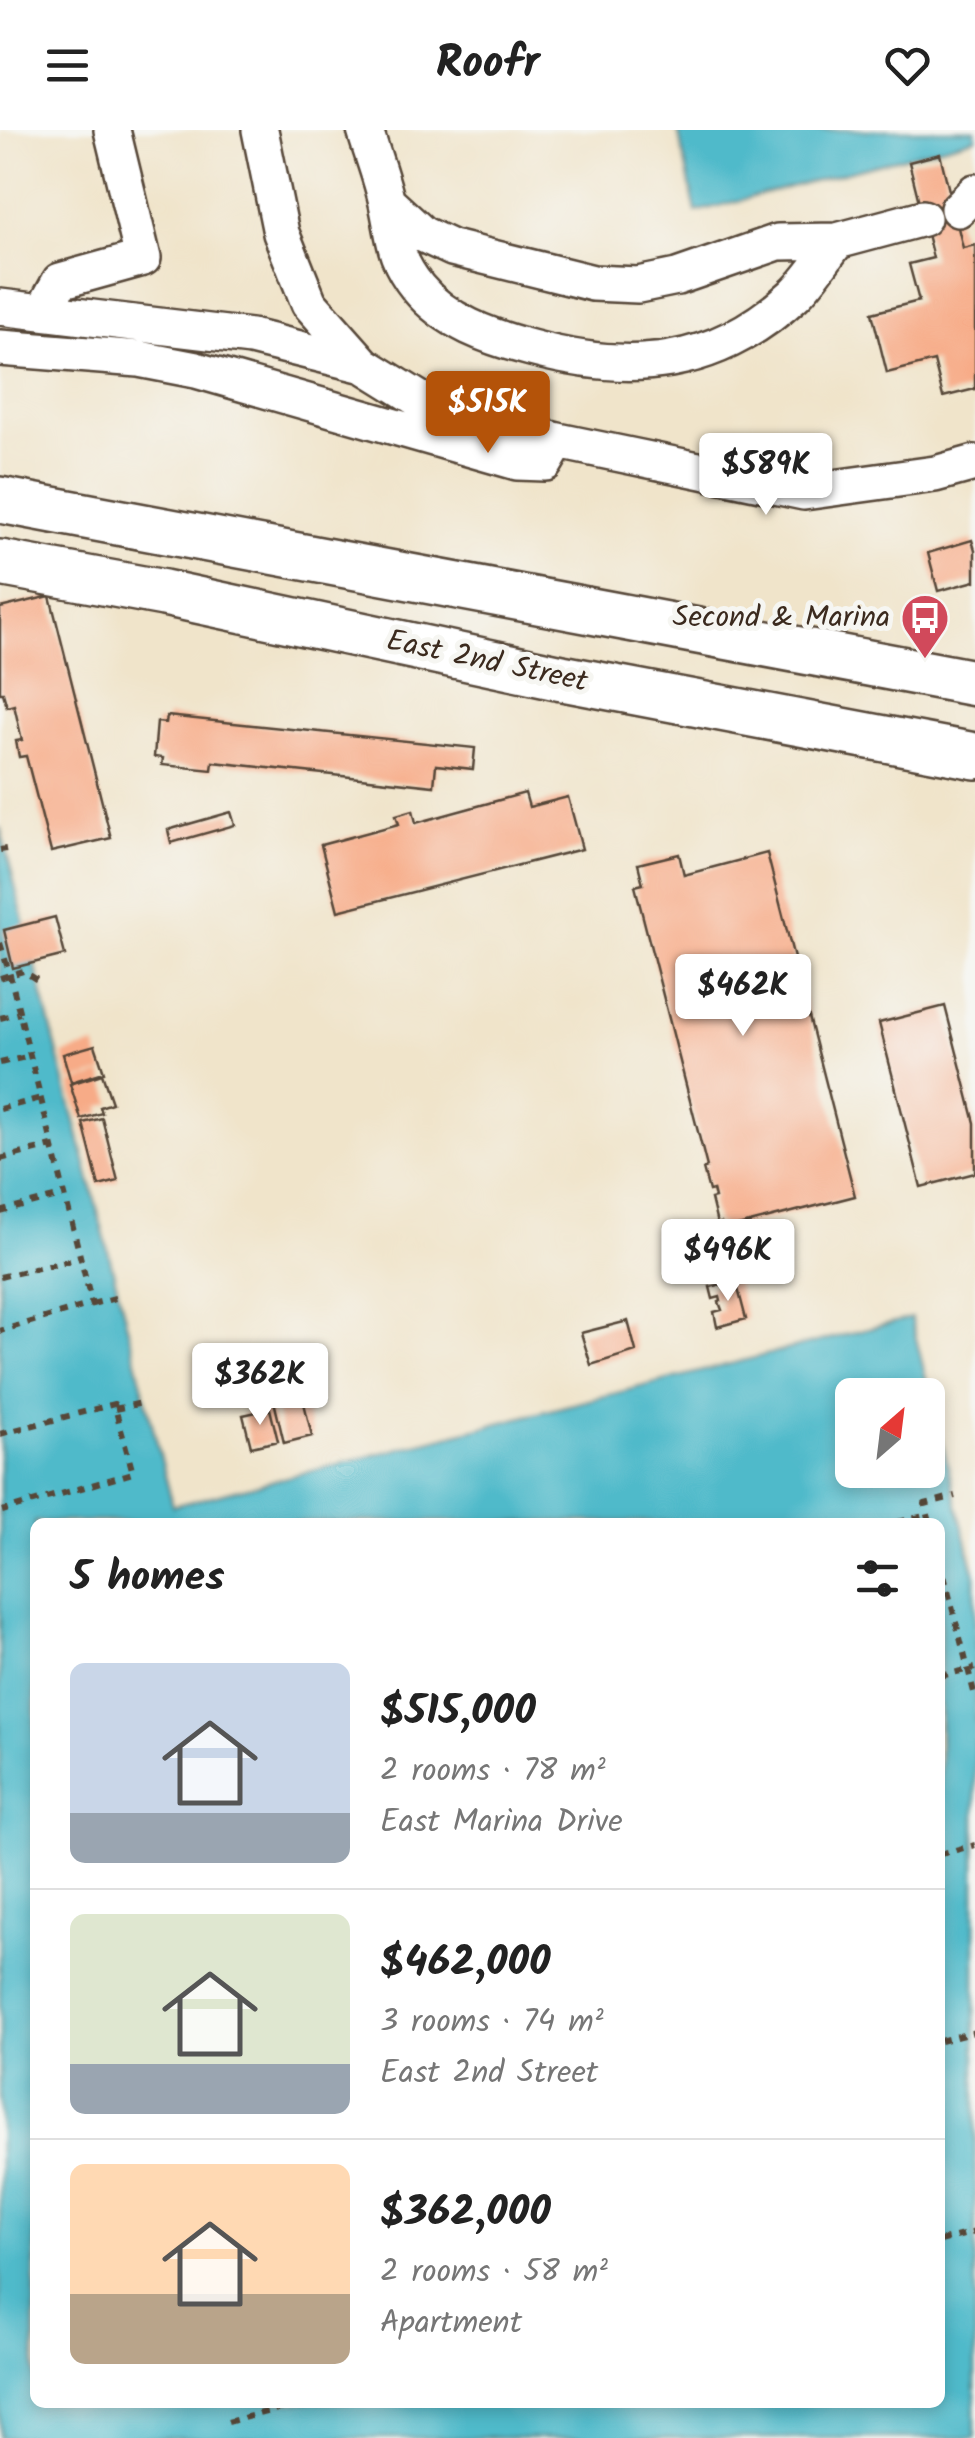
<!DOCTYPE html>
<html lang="en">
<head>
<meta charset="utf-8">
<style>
  body { margin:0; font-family:Kalam,sans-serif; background:#f2f2f2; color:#222; height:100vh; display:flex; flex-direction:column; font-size:38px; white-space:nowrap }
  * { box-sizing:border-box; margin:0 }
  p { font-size:32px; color:#767676 }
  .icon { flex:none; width:55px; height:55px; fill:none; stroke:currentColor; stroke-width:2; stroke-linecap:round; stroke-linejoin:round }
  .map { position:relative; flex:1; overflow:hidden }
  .details { position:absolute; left:30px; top:1388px; width:915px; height:890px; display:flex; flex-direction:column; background:#fff; border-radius:15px; box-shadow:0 5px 15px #0003 }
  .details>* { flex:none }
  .needle { width:65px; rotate:28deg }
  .tools { position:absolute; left:835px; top:1248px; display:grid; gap:20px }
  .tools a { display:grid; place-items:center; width:110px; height:110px; border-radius:15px; background:#fff; box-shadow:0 5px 15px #0003; font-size:50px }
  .price { position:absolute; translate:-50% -85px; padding:0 22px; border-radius:10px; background:#fff; color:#222; font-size:32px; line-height:65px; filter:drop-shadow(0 2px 5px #0008) }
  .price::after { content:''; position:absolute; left:50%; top:60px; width:30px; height:22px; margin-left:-15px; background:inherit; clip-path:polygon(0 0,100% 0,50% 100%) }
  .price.current { background:#b45309; color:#fff }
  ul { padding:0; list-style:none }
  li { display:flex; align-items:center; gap:30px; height:250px; padding:0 40px }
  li+li { border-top:2px solid #e0e0e0 }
  li span { display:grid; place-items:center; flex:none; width:280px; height:200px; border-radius:15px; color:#555 }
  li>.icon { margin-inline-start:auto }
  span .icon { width:120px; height:120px; fill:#fffc; stroke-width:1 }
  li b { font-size:42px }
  h2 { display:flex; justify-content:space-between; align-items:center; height:120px; padding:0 40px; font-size:42px }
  header { display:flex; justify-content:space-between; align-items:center; height:130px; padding:0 40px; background:#fff; font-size:45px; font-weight:600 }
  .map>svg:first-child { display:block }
</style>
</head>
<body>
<header><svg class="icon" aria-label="menu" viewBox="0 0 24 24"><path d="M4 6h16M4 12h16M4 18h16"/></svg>Roofr<svg class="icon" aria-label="heart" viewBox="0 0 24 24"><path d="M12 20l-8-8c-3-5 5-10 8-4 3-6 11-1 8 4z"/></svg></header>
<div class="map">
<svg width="975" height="2308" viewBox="0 0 975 2308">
  <rect width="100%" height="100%" fill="#f6f6f2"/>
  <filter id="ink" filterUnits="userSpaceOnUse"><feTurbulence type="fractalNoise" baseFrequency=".01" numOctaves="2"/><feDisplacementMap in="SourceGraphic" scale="20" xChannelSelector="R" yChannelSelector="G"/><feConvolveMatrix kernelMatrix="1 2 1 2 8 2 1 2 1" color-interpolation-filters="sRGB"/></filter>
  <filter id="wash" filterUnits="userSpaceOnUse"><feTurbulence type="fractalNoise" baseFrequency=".0048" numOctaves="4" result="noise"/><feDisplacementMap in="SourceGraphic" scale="40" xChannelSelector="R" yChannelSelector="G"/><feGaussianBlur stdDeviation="2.25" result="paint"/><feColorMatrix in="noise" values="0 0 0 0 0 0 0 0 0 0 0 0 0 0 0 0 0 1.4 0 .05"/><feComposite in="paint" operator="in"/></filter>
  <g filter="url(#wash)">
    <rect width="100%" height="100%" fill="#f0e4ca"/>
    <path fill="#4fbaca" stroke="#457274" stroke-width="2.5" fill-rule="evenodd" d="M678,0H975V8L696,82Z
      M0,697L173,1376L911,1188L975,1446V2308H0ZM852,1265H928V1340H852ZM35,1392H940V2272H35Z"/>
    <g id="blocks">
      <path fill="#f7ab87" d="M940,24L963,118L975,115V259L943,267L934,231L887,243L872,183L919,171L909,134L933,128L909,32Z
        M972,410L975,420V451L938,461L928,423Z
        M50,466L111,708L51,722L26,626L19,627L16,611L22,610L14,575L7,577L3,563H0V478Z
        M167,586L475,618L473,639L436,635L434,656L213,632L212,640L162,635L163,628L154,627L157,592L166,593Z
        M525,663L529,677L568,667L582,719L338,781L321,715L399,694L396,685L413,680L416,693Z
        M231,682L235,695L171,713L168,700Z
        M767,723L855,1066L722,1100L721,1093L717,1094L711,1069L715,1068L713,1060L709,1061L703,1039L707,1037L635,756L643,754L638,734L679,724L684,745Z
        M55,787L65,825L13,838L4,800Z
        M945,876L975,993V1043L921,1057L879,893Z
        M95,915L104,942L71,952L63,924Z
        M102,944L112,973L100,977L102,983L81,989L70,954Z
        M102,988L118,1051L99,1056L83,993Z
        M736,1151L746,1189L717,1197L714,1182L722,1180L719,1172L721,1171L720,1167L713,1169L710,1157Z
        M628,1191L636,1221L591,1235L581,1203Z
        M297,1244L312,1306L284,1313L269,1250Z
        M270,1279L278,1311L251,1317L243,1285Z"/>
    </g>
  </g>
  <g filter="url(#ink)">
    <use href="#blocks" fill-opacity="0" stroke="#564638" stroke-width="2.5"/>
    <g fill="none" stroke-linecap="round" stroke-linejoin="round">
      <g stroke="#564638" stroke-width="40">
        <path id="minor" d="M260,0L281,103L309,173L364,235L435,279L558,311L804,362L935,344L975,333
          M365,0C372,24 382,49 387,73C395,109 393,127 418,158C446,192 489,207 531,218C631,245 715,238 794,165C810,150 823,129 837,111
          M387,72L422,104L452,118L593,153L638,155L677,147L778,112L837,111L923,88
          M958,79L975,62
          M0,177L251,207L364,235
          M43,182L60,151L143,128L112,0
          M0,218L139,229L196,240L517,332L545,333L558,311"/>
      </g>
      <g stroke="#564638" stroke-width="50">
        <path id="major" d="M0,370L975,553
          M0,433L164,463L562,548L975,626"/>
      </g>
      <path stroke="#564638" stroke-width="6" stroke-dasharray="8 8" stroke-linecap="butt" d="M0,720L6,719
        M0,813L10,845L92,1174L0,1201
        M0,848L23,841L39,851
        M0,888L20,883
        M0,933L30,926
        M0,979L41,968
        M0,1029L52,1016
        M0,1082L65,1065
        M0,1147L81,1128
        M92,1174L119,1167
        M115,1279L146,1272
        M0,1304L114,1274L133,1343L2,1381
        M898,1392L928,1385
        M930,1392L925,1374L955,1366
        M940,1430L975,1566
        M940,1546L975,1538
        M940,1724L975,1715
        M940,1911L975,1902
        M940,2111L975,2102
        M228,2292L304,2272"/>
      <use href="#minor" stroke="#fff" stroke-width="35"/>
      <use href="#major" stroke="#fff" stroke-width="45"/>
    </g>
  </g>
  <defs>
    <g id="bus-pin" transform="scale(2.5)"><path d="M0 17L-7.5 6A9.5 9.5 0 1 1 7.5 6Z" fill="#d1495b" stroke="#f6f6f2"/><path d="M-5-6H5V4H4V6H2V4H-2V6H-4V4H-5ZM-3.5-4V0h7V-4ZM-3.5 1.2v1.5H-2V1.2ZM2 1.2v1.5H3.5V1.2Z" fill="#fff"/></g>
  </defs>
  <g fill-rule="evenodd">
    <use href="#bus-pin" x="925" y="488"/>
  </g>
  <g text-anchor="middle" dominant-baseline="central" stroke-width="10" stroke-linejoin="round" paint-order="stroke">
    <g font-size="30" fill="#3b2a1e" stroke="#f6f6f2" text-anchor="end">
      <text x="890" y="488">Second &amp; Marina</text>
    </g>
    <g font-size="30" fill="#3b2a1e" stroke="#f6f6f2">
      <text transform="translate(487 532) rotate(12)">East 2nd Street</text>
    </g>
  </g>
</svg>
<div class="tools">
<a><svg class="needle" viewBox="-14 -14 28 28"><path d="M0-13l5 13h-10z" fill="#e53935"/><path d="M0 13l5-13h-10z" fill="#767676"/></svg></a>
</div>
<b class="price current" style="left:488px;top:326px">$515K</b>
<b class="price" style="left:766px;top:388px">$589K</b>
<b class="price" style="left:743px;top:909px">$462K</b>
<b class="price" style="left:728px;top:1174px">$496K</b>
<b class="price" style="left:260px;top:1298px">$362K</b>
<section class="details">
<h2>5 homes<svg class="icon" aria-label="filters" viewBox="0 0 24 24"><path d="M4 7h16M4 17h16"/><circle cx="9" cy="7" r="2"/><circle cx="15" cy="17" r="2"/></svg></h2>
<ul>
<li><span style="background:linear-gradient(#c9d6e8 75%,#9aa5b1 0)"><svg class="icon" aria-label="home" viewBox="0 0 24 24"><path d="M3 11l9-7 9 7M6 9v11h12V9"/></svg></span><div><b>$515,000</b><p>2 rooms · 78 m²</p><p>East Marina Drive</p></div></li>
<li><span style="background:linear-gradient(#dfe7d0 75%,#9aa5b1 0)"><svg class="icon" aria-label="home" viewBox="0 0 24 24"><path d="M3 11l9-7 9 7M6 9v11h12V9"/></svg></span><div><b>$462,000</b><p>3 rooms · 74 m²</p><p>East 2nd Street</p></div></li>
<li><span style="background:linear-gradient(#ffd9b3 65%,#b9a48a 0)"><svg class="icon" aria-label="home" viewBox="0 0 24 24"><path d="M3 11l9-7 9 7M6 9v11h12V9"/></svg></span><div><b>$362,000</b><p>2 rooms · 58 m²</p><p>Apartment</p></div></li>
</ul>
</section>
</div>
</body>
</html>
